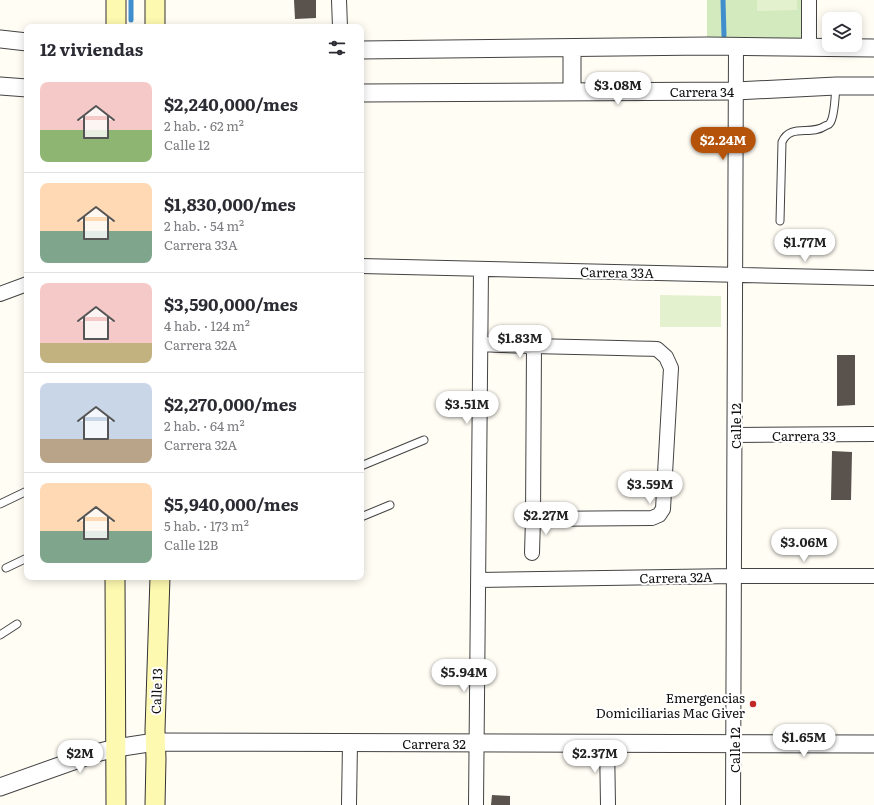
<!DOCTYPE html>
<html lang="es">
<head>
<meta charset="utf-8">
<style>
  body { margin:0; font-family:Literata,serif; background:#f7f7f7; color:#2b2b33; height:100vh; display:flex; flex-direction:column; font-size:15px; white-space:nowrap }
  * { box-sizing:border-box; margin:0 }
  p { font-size:13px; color:#7c7c81 }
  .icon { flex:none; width:22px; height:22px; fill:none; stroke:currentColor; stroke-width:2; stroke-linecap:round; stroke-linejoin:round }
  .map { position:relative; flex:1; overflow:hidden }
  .drawer { position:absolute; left:24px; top:24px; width:340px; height:556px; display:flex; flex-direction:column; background:#fff; border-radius:8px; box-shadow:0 2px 10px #0003 }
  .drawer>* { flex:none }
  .controls { position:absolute; left:822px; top:12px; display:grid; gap:8px }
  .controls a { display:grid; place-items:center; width:40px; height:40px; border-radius:8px; background:#fff; box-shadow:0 2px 10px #0003; font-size:20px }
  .price { position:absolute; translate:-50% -34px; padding:0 9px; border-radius:14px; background:#fff; color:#222; font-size:13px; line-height:26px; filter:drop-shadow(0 1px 2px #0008) }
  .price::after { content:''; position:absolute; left:50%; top:24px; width:12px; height:9px; margin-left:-6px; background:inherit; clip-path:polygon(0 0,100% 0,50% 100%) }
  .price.active { background:#b45309; color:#fff }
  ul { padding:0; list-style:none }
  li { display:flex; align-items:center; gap:12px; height:100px; padding:0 16px }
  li+li { border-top:1px solid #e1e1e2 }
  li span { display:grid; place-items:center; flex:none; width:112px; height:80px; border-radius:8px; color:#555 }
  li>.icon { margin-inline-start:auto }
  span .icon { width:48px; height:48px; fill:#fffc; stroke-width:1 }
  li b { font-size:17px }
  h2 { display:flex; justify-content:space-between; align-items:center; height:48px; padding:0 16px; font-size:17px }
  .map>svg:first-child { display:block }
</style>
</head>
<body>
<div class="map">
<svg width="874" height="805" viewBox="0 0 874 805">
  <rect width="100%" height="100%" fill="#fffdf4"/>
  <path fill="#d2eabd" d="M707,0H809V48L707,46Z"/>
  <path fill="#e4f1ce" d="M757,0H797V10L757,11Z
    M660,295L721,296V327H660Z"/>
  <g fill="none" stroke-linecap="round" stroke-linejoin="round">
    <path stroke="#408ecd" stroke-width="5" d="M723,0L724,36
      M131,20V0"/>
  </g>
  <path fill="#59524d" d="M294,0H316V18L295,19Z
    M837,355H855V405L837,406Z
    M832,451L852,452L851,500H831Z
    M492,795L510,796V805H491Z"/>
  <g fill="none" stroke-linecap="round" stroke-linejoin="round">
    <g stroke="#434343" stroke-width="9">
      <path id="service" d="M780,221L782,142C790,123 811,136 825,126C827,125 829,125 830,123C835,116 835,95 836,86
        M361,466L424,440
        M0,504L27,491
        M361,517L390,505
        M6,568L27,558
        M0,635L17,624"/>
    </g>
    <g stroke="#434343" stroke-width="16">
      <path id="minor" d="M339,0L340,27
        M809,0V48
        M361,266L874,278
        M0,294L27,284
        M481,344C539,347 598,347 657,349L666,357L671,368L663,509L659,515L652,518L533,519L534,346
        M735,435L874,434
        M532,553L533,519
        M478,580L734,576H874
        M607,743L608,805
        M349,805L350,743
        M476,805L481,269
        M733,805L736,47"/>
    </g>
    <g stroke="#434343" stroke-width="19">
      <path id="tertiary" d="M0,39L27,42
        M361,50L707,46L874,48
        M0,86L27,88
        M572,91V49
        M361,93L736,91L836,86H874
        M0,787L96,753L116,748L155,742L874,744"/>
    </g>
    <g stroke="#323232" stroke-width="21">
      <path id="secondary" d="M155,0V27
        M116,27V0
        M115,577L116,805
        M155,805L156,759L155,730L160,577"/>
    </g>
    <use href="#service" stroke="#fff" stroke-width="7"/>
    <use href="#minor" stroke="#fff" stroke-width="14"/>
    <use href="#tertiary" stroke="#fff" stroke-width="17"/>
    <use href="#secondary" stroke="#fef9b0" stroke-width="19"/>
  </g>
  <circle fill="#c22827" stroke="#fff" stroke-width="1.5" cx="753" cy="704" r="4"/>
  <g text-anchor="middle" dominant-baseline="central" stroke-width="4" stroke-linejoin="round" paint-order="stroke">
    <g font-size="13" fill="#101010" stroke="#fff">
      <text x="702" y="91">Carrera 34</text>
      <text transform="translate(617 272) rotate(1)">Carrera 33A</text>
      <text transform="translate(735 426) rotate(-90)">Calle 12</text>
      <text x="804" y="435">Carrera 33</text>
      <text transform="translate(676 577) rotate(-1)">Carrera 32A</text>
      <text transform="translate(156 691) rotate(-88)">Calle 13</text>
      <text x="434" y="743">Carrera 32</text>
      <text transform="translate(734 750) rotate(-90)">Calle 12</text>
    </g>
    <g font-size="13" fill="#101010" stroke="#fff" text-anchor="end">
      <text x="745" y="697">Emergencias<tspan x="745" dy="15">Domiciliarias Mac Giver</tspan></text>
    </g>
  </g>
</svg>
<div class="controls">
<a><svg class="icon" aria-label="layers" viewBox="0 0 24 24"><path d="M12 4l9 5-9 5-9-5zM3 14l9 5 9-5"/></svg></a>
</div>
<b class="price" style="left:618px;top:106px">$3.08M</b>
<b class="price active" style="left:723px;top:161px">$2.24M</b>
<b class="price" style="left:805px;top:263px">$1.77M</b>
<b class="price" style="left:520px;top:359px">$1.83M</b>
<b class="price" style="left:467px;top:425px">$3.51M</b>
<b class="price" style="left:650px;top:505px">$3.59M</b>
<b class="price" style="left:546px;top:536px">$2.27M</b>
<b class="price" style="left:804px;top:563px">$3.06M</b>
<b class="price" style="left:464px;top:693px">$5.94M</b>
<b class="price" style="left:804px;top:758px">$1.65M</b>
<b class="price" style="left:80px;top:774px">$2M</b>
<b class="price" style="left:595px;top:774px">$2.37M</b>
<section class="drawer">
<h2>12 viviendas<svg class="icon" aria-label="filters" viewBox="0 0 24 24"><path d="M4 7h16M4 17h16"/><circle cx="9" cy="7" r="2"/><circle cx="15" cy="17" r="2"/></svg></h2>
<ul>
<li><span style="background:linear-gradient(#f6c9c9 60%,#8fb573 0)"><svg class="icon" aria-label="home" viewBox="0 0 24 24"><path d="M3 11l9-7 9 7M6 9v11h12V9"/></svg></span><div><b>$2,240,000/mes</b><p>2 hab. · 62 m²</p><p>Calle 12</p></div></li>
<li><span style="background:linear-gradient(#ffd9b3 60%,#7fa58c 0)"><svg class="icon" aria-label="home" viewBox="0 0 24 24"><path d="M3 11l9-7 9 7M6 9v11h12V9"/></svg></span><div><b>$1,830,000/mes</b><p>2 hab. · 54 m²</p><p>Carrera 33A</p></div></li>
<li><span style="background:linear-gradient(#f6c9c9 75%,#c2b280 0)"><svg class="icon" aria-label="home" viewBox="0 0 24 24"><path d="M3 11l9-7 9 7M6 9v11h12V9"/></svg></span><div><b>$3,590,000/mes</b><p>4 hab. · 124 m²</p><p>Carrera 32A</p></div></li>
<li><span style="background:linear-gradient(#c9d6e8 70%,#b9a48a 0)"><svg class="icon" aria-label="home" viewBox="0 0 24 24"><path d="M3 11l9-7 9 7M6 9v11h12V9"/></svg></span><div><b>$2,270,000/mes</b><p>2 hab. · 64 m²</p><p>Carrera 32A</p></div></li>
<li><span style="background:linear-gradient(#ffd9b3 60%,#7fa58c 0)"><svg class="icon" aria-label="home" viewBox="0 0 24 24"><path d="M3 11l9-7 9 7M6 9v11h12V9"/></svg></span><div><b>$5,940,000/mes</b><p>5 hab. · 173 m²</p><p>Calle 12B</p></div></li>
</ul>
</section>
</div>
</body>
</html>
